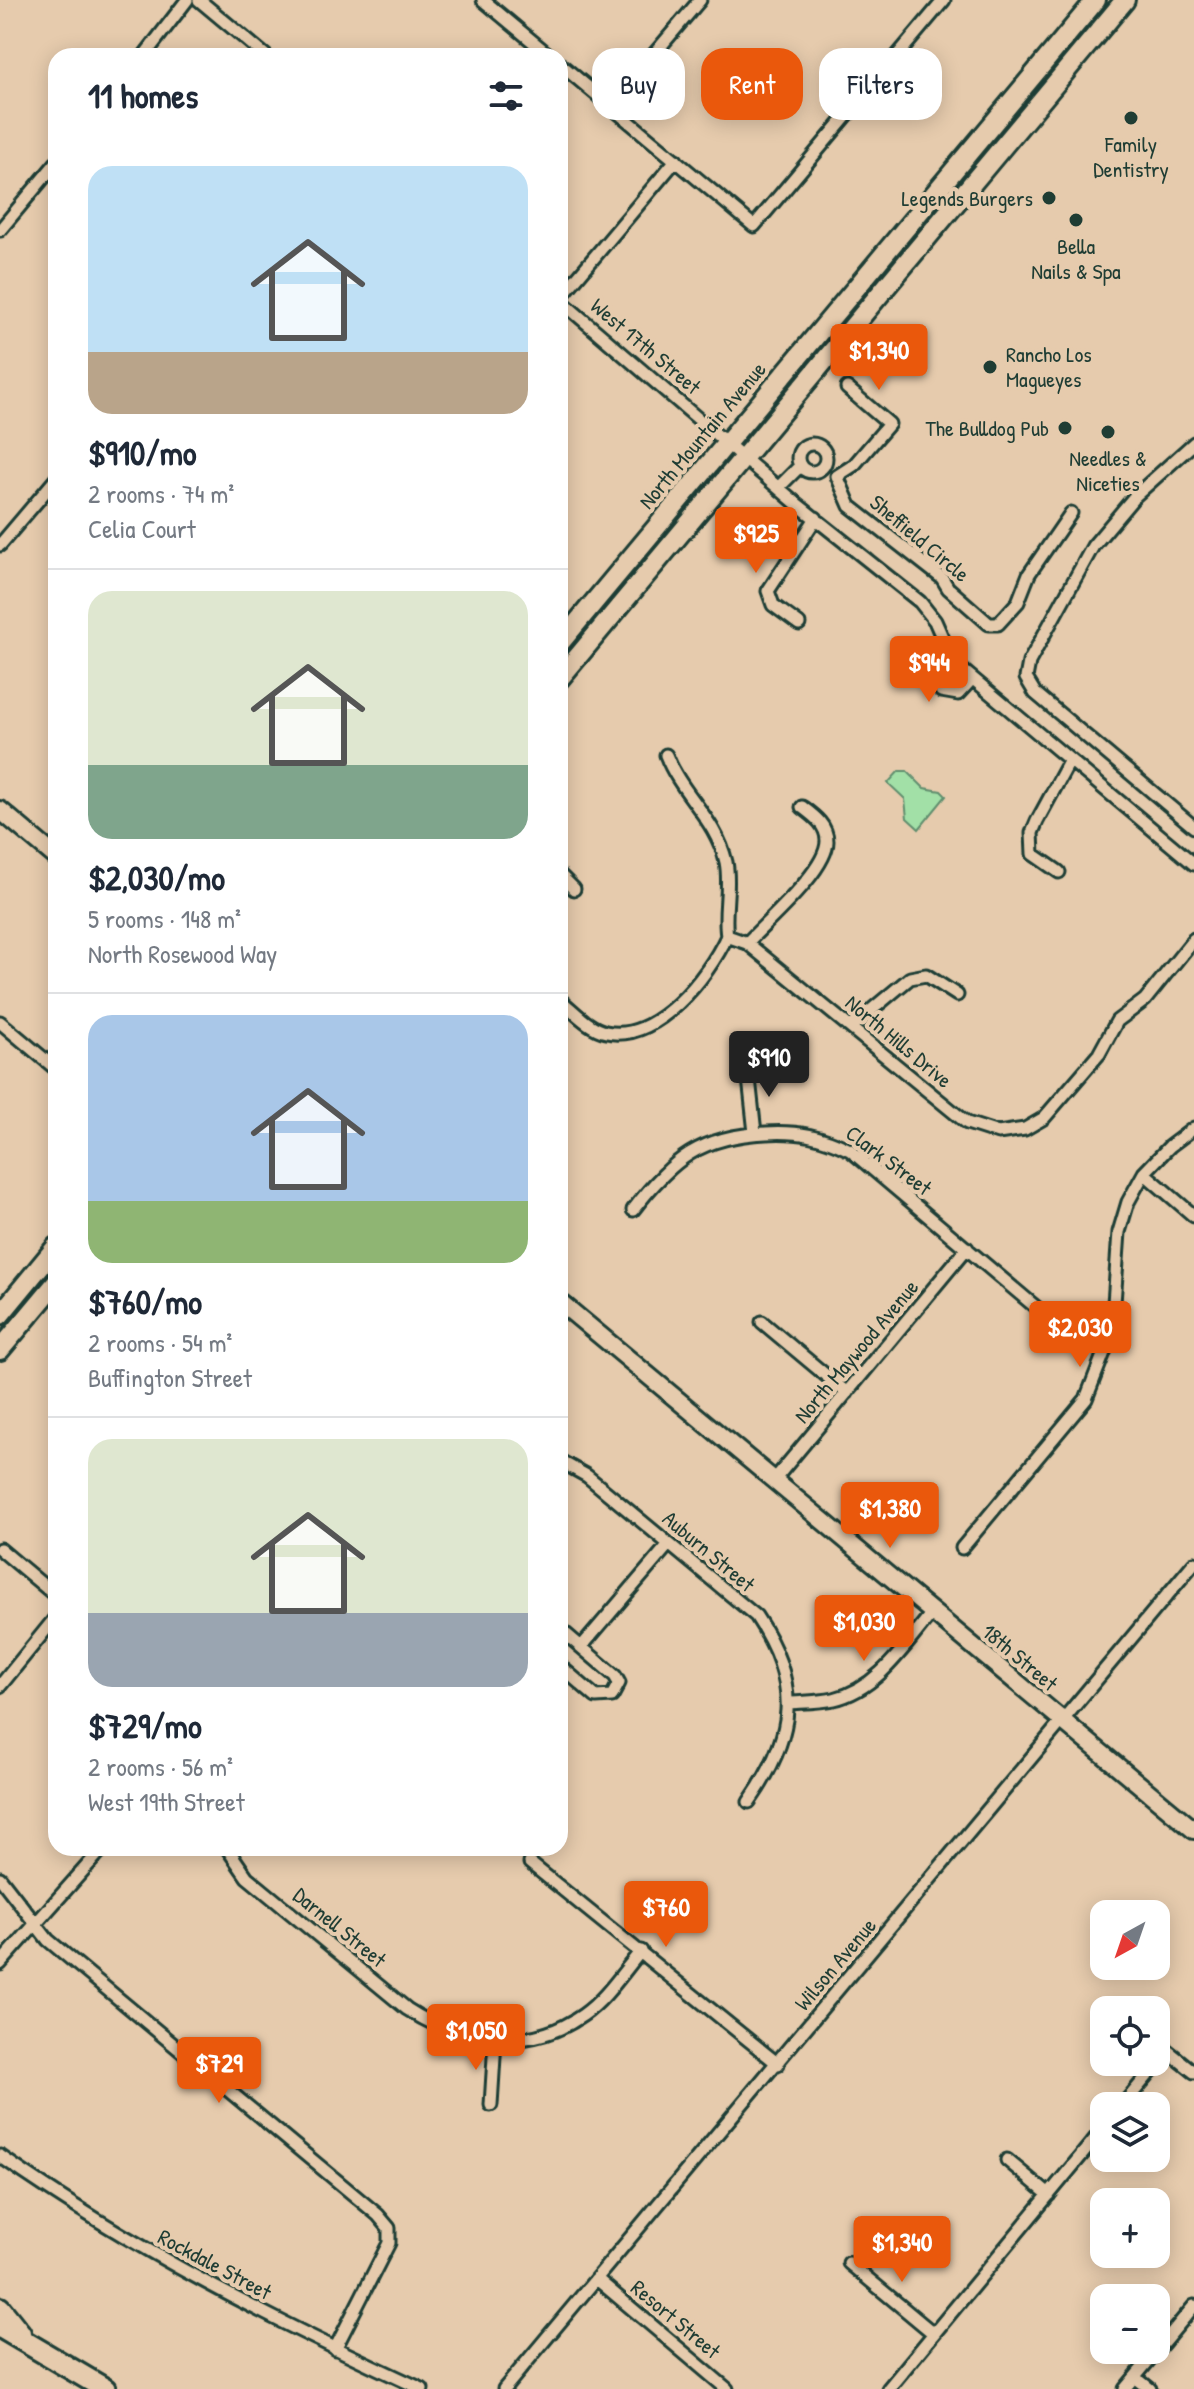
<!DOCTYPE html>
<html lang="en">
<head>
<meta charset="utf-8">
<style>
  body { margin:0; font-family:"Patrick Hand",sans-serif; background:#f6f6f7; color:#1f2937; height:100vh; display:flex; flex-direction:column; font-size:30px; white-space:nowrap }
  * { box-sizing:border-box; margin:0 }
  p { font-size:26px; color:#747a83 }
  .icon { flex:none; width:44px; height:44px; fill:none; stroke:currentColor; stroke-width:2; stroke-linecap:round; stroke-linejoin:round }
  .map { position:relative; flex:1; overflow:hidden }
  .details { position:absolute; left:48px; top:48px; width:520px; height:1808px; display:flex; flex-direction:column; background:#fff; border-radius:24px; box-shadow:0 4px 20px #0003 }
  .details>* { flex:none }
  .top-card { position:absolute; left:592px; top:48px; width:482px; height:72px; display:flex; gap:16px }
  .needle { width:52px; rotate:220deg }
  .fabs { position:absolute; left:1090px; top:1900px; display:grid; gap:16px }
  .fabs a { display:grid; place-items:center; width:80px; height:80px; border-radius:16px; background:#fff; box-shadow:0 4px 20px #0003; font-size:40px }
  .price { position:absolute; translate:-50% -68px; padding:0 18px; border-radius:8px; background:#ea580c; color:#fff; font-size:26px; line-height:52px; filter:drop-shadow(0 2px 4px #0008) }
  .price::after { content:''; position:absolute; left:50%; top:48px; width:24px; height:18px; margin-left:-12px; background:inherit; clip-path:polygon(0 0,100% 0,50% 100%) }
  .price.selected { background:#222; color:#fff }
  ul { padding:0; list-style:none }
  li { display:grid; align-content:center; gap:16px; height:424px; padding:0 40px }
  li+li { border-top:2px solid #e0e1e3 }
  li span { display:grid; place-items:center; height:248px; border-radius:24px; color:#555 }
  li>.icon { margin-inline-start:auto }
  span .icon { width:144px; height:144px; fill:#fffc; stroke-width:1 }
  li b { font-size:34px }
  h2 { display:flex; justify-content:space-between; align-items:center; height:96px; padding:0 40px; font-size:34px }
  .tag { padding:0 28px; border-radius:24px; background:#fff; box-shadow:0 4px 20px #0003; font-size:28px; line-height:72px }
  .tag.selected { background:#ea580c; color:#fff }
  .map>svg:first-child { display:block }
</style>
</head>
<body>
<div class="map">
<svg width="1194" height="2389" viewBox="0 0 1194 2389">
  <rect width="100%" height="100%" fill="#e6cbad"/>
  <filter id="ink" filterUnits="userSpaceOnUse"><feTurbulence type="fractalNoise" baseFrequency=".0125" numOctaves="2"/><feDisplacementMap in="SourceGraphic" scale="16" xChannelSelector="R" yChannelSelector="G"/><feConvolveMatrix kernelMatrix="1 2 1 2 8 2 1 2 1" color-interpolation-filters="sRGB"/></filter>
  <g filter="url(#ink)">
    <path fill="#a2e0a7" stroke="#608e6e" stroke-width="2" d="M899,771H907L924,788L941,791L946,796L919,829L907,818L905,799L888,783Z"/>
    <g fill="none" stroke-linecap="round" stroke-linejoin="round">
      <g stroke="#1f3d34" stroke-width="17">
        <path id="minor" d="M199,0L266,56
          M483,0L550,56
          M144,56L187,0
          M560,64L754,226L944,0
          M610,106L700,0
          M0,230L56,163
          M560,298L676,160
          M560,300L797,504L920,602L935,621L953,662L1194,864
          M1194,443L1135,496L1093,546L1029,662L1026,678L1035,693L1194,827
          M798 458a14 14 0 1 1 28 0a14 14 0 1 1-28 0Z
          M837,476L850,506L942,578L948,588L989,624H998L1018,602L1029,574L1071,513
          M837,476L854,465L889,424L847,388
          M779,487L800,466
          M0,545L56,479
          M799,624L773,605L768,591L816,518
          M948,650L935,675L941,691L958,694L972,679
          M666,755C681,794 716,819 726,862C731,887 723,912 727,936
          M1059,872L1033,854L1032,833L1037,821L1070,760
          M560,875L574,889
          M747,943C768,920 827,870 827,841C827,825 814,816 802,807
          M560,1000C574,1011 588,1028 606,1032C656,1043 708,977 727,936L747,943L967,1123L998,1133L1025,1129L1044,1118L1099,1054L1117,1021L1145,1000L1194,939
          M0,1022L56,1069
          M851,1027L910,978L926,975L957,995
          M748,1069L755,1133
          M1144,1173L1194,1216
          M633,1210C672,1159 701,1136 766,1133C799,1131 821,1136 850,1150L1038,1309L1070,1322L1112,1332
          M762,1322L847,1393
          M560,1461L587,1476L756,1616C802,1685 795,1736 749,1802
          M775,1479L967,1248
          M962,1548L1086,1399L1112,1332L1119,1232L1128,1202L1144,1173L1170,1146L1194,1128
          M0,1549L56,1596
          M560,1629L615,1676L619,1683L612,1696L596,1697L560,1666
          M583,1645L669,1544
          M0,1686L56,1617
          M789,1703C804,1702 820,1702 834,1699C878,1689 905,1645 932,1613
          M227,1848L247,1877L407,2009C459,2043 528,2054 583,2015C606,1999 623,1972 641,1951
          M530,1863L778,2064
          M0,1878L48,1940L378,2215L389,2228V2243L335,2349
          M0,1964L103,1848
          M491,2105L495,2041
          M1122,2106L1168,2051L1194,2072
          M0,2156C132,2249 276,2322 422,2389
          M1007,2160L1049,2195
          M849,2263L933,2333
          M598,2280L727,2389
          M1135,2377L1150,2389
          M504,2389L1194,1563
          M888,2389L1104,2128
          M1125,2389L1194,2306"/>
      </g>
      <g stroke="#1f3d34" stroke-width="22">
        <path id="secondary" d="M0,810L56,857
          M560,1302L1194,1830"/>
      </g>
      <g stroke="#1f3d34" stroke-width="24">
        <path id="primary" d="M560,643L1096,0
          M560,678L1125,0
          M0,1315L56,1247
          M0,1350L56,1283"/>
      </g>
      <g stroke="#1f3d34" stroke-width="26">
        <path id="motorway" d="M0,2308L20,2333
          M0,2327L105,2389"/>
      </g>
      <use href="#minor" stroke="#e6cbad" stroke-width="11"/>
      <use href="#secondary" stroke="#e6cbad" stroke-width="16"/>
      <use href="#primary" stroke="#e6cbad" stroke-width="18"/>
      <use href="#motorway" stroke="#e6cbad" stroke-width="20"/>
    </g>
  </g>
  <g fill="#1f3d34" stroke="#e6cbad" stroke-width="3">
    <circle cx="1131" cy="118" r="8"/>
    <circle cx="1049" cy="198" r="8"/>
    <circle cx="1076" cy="220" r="8"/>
    <circle cx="990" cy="367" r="8"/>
    <circle cx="1065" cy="428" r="8"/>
    <circle cx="1108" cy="432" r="8"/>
  </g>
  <g text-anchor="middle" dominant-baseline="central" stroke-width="8" stroke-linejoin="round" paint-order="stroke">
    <g font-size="22" fill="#1f3d34" stroke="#e6cbad">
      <text x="1131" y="144">Family<tspan x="1131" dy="25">Dentistry</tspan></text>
      <text x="1033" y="198" text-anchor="end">Legends Burgers</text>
      <text x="1076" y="246">Bella<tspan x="1076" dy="25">Nails &amp; Spa</tspan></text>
      <text x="1006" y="354" text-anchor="start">Rancho Los<tspan x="1006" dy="25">Magueyes</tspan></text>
      <text x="1049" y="428" text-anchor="end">The Bulldog Pub</text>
      <text x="1108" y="458">Needles &amp;<tspan x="1108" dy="25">Niceties</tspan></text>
    </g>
    <g font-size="22" fill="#1f3d34" stroke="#e6cbad">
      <text transform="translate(646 346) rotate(40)">West 17th Street</text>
      <text transform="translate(702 435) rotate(-50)">North Mountain Avenue</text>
      <text transform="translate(920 538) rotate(40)">Sheffield Circle</text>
      <text transform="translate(899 1041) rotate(40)">North Hills Drive</text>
      <text transform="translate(889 1160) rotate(37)">Clark Street</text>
      <text transform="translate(856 1351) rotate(-50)">North Maywood Avenue</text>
      <text transform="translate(709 1551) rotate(40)">Auburn Street</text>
      <text transform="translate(1020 1657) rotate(40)">18th Street</text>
      <text transform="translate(340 1927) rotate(39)">Darnell Street</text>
      <text transform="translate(835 1964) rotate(-50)">Wilson Avenue</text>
      <text transform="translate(215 2264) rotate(28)">Rockdale Street</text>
      <text transform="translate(676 2319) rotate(40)">Resort Street</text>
    </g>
  </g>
</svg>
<div class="fabs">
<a><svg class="needle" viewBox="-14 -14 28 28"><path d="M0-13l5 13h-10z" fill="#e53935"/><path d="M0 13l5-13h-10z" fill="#747a83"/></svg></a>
<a><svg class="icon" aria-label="locate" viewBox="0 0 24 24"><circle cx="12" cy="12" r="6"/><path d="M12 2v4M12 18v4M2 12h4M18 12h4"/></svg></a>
<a><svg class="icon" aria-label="layers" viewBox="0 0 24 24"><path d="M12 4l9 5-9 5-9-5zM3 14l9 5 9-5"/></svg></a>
<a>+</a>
<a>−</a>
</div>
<b class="price" style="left:879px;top:392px">$1,340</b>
<b class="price" style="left:756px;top:575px">$925</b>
<b class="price" style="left:929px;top:704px">$944</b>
<b class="price selected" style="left:769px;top:1099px">$910</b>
<b class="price" style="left:1080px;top:1369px">$2,030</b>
<b class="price" style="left:890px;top:1550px">$1,380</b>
<b class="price" style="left:864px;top:1663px">$1,030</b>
<b class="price" style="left:666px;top:1949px">$760</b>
<b class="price" style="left:476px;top:2072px">$1,050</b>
<b class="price" style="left:219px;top:2105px">$729</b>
<b class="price" style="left:902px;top:2284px">$1,340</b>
<div class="top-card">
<a class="tag">Buy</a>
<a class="tag selected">Rent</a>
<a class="tag">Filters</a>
</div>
<section class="details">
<h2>11 homes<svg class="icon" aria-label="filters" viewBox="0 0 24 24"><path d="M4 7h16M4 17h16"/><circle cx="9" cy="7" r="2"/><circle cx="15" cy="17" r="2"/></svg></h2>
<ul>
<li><span style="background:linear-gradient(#bfe0f5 75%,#b9a48a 0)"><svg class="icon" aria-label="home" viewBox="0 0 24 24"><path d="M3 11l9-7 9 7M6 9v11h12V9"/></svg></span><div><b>$910/mo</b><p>2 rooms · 74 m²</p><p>Celia Court</p></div></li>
<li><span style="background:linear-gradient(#dfe7d0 70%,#7fa58c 0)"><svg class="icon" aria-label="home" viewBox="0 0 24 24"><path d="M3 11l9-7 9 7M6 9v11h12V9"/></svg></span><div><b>$2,030/mo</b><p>5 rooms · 148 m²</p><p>North Rosewood Way</p></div></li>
<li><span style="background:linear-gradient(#a9c7e8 75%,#8fb573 0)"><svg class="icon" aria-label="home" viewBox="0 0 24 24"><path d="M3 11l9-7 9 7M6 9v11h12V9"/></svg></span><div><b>$760/mo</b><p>2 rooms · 54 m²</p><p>Buffington Street</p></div></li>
<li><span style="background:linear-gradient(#dfe7d0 70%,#9aa5b1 0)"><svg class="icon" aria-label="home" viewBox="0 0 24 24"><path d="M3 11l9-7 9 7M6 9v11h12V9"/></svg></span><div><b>$729/mo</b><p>2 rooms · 56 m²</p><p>West 19th Street</p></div></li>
</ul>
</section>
</div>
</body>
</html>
